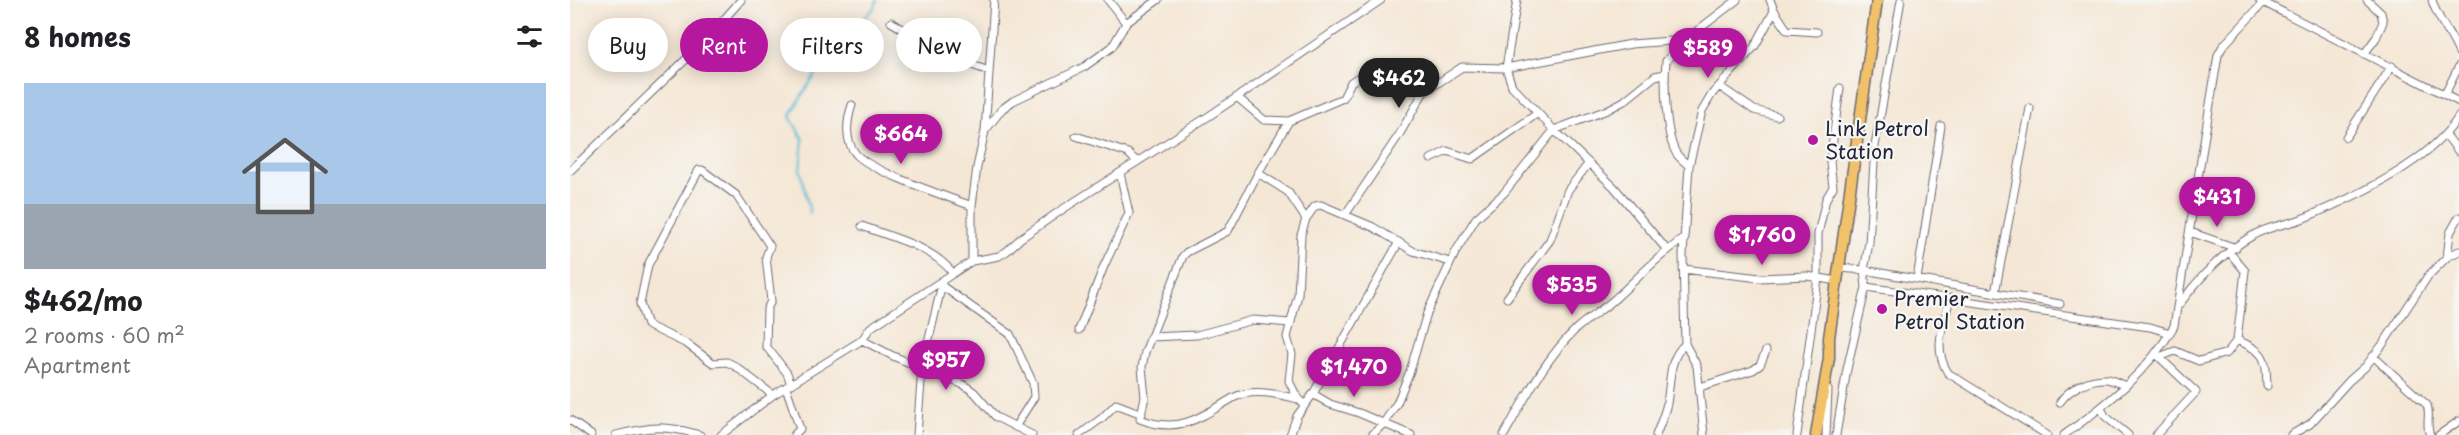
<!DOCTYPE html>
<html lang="en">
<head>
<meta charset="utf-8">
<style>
  body { margin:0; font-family:"Playpen Sans",sans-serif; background:#f2f2f2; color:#202124; height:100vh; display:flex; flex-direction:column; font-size:22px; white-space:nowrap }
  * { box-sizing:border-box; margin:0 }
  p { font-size:20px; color:#757577 }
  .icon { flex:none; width:33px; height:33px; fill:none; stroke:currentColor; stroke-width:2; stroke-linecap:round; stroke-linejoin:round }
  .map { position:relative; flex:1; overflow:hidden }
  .details { display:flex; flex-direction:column; background:#fff; width:570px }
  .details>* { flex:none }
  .guide { position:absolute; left:18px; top:18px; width:570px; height:54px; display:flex; gap:12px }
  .price { position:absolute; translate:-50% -51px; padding:0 14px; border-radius:21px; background:#b5179e; color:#fff; font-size:20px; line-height:39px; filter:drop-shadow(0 2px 3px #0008) }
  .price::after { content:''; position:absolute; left:50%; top:36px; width:18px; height:14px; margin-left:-9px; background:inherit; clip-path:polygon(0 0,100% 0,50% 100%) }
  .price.active { background:#222; color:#fff }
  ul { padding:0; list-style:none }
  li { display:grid; align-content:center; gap:12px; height:318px; padding:0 24px }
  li+li { border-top:2px solid #e0e0e0 }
  li span { display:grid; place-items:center; height:186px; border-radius:0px; color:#555 }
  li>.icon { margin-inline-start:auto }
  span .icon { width:108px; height:108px; fill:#fffc; stroke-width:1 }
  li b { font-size:26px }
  h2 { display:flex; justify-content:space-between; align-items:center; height:72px; padding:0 24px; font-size:26px }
  .tag { padding:0 21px; border-radius:27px; background:#fff; box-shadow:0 3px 15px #0003; font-size:21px; line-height:54px }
  .tag.active { background:#b5179e; color:#fff }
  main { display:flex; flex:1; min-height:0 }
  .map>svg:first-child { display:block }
</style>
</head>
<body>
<main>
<section class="details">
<h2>8 homes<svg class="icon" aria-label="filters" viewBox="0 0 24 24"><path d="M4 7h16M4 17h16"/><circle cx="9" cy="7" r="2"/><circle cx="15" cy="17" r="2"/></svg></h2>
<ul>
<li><span style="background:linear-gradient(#a9c7e8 65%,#9aa5b1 0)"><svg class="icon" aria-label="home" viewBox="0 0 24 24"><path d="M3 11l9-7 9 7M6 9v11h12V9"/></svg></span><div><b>$462/mo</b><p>2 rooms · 60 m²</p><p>Apartment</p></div></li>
</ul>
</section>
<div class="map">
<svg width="1889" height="435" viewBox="0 0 1889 435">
  <rect width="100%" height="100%" fill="#f6f6f2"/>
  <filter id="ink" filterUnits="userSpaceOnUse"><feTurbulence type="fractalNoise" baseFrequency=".0167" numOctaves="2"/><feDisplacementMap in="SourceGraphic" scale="12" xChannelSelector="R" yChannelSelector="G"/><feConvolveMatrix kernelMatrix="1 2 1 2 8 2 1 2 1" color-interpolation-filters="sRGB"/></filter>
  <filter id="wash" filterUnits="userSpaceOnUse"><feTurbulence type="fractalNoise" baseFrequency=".008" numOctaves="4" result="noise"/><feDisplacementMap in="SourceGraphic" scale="24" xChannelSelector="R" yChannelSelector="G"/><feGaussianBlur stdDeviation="1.35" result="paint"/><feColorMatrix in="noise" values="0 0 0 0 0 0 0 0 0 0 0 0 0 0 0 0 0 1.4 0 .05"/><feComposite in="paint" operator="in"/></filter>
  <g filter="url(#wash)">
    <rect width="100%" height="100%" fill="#f5e7d5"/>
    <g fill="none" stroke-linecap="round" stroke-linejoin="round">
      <path stroke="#59bdd8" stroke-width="2" d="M240,213L230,170L233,139L220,117C243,71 270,43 305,7L307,0"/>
    </g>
  </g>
  <g filter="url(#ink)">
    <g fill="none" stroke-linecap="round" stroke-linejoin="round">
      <g stroke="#6c6771" stroke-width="9">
        <path id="minor" d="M538,0L556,23
          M947,0L936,68L942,86L984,130L1044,187L1097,250
          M1689,0L1889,102
          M1862,0C1867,20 1882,34 1889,53
          M1204,10L1217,30L1247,32
          M321,22L382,58L419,71
          M1794,54L1806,38L1813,22L1811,13L1797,0
          M1149,86L1184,110L1207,116
          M1875,94L1889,66
          M667,97L694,120L719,121
          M282,105C277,120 274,141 286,154C300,171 378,197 402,206
          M415,131L432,109L443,101L514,67L542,47L556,23L588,0
          M1876,135L1889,152
          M506,136L558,153L567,162
          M1776,137L1822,66
          M861,159L877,151L902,159L968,113
          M1119,166C1115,162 1109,158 1106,153C1095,134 1094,82 1096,61L1115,40L1167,0
          M0,171L136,40L171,0
          M688,173L718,192L736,219
          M775,215L829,135L853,93
          M292,226C323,238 361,246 382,272
          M1620,232L1666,248
          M1877,257L1889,251
          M402,261L429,256L437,251L451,238L493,209L639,116L811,0
          M1270,268L1294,270L1490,304
          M1113,269L1190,278L1237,276L1268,281
          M1347,279L1371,126
          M372,286L440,334L463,383L464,397L445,427
          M1296,287L1580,327L1600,333
          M1425,293L1460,108
          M937,298L980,240L998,190L1019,163
          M1380,298C1374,324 1362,348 1378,373L1477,435
          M1609,305C1628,279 1654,252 1682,236C1698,226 1717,225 1734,218C1783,198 1861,162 1889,116
          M509,330L534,266L559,213L550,173
          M580,337L627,335L683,320L720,323
          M292,340L323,356L394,385L404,392L426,417L462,435
          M1667,340C1695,352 1696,356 1697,386
          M1803,356L1857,405C1861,415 1855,425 1860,435
          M1589,357L1605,351L1629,361L1657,353L1667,340L1675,271L1660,253
          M216,387L230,429L224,435
          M1130,387L1183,370L1190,365L1196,351
          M743,394L760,404L789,413L841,435
          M203,395L165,366L157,362L143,363L117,344L77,325L70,304L78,265L129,170H132L166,195L200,246L196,257L201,301L197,309L196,346L217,373L221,384
          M728,399C708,394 682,388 663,398C632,416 610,435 570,419L575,397L572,367L575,352L613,256L617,252L658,231L688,173L719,121L773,98L781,82L804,67L833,85L853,93L892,67L936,68L1061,44L1115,40
          M1490,402C1500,388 1519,378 1537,379C1543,380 1550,384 1556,386
          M734,404L728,399L719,381L722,354L717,337L728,295L731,235L736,219L745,206L751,205L803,227L843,251L880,262
          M1531,408L1535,416L1558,435
          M0,420L21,435
          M46,435C81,426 95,425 130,435
          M151,435L203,395L292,340L300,328L402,261V206L407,167L415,131L424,0
          M347,435L352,368L372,284
          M509,435L532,418L546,404L572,414
          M720,435L727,416L743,394L829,242
          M802,435L813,424L827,403L840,371L857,313L886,251L906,218L934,193L984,130L1037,110L1054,101L1085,76L1095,74
          M934,435C955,398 975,359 1006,329C1019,317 1036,308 1049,295C1071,275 1090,254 1115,238
          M1086,435C1090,425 1095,413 1097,403C1101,381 1098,359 1115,344
          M1134,435L1127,366L1115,344L1113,255L1119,166L1132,111L1142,94L1185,46L1202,15L1204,10L1200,0
          M1227,435L1248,278V234L1256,199L1263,187L1260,162L1270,88
          M1256,435L1258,390
          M1266,435L1277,369L1296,287L1294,270L1299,243L1305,146L1331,0
          M1494,435C1536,405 1578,372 1604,326L1648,55L1653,46L1693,3
          M1586,435L1626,392L1587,355
          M1721,435L1740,424L1779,381L1795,367L1813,344L1858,276L1877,257L1880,233L1889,217
          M1869,435L1889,421"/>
      </g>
      <g stroke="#6c6771" stroke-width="13">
        <path id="highway" d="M1246,435L1259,358V338L1307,0"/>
      </g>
      <use href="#minor" stroke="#fff" stroke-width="7"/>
      <use href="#highway" stroke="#f2c26a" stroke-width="10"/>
    </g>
  </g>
  <g fill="#b5179e" stroke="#f6f6f2" stroke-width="2">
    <circle cx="1243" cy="140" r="6"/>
    <circle cx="1312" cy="309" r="6"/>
  </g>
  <g text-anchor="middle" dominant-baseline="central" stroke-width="4.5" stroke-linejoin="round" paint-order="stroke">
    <g font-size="20" fill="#22223b" stroke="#f6f6f2" text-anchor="start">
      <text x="1255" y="128">Link Petrol<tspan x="1255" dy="23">Station</tspan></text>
      <text x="1324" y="298">Premier<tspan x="1324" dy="23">Petrol Station</tspan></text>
    </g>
  </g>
</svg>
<b class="price" style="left:1138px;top:79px">$589</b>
<b class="price active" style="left:829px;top:109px">$462</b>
<b class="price" style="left:331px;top:165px">$664</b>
<b class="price" style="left:1647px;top:228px">$431</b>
<b class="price" style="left:1192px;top:266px">$1,760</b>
<b class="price" style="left:1002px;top:316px">$535</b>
<b class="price" style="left:376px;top:391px">$957</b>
<b class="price" style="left:784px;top:398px">$1,470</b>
<div class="guide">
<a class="tag">Buy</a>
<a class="tag active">Rent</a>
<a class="tag">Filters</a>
<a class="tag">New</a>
</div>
</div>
</main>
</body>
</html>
